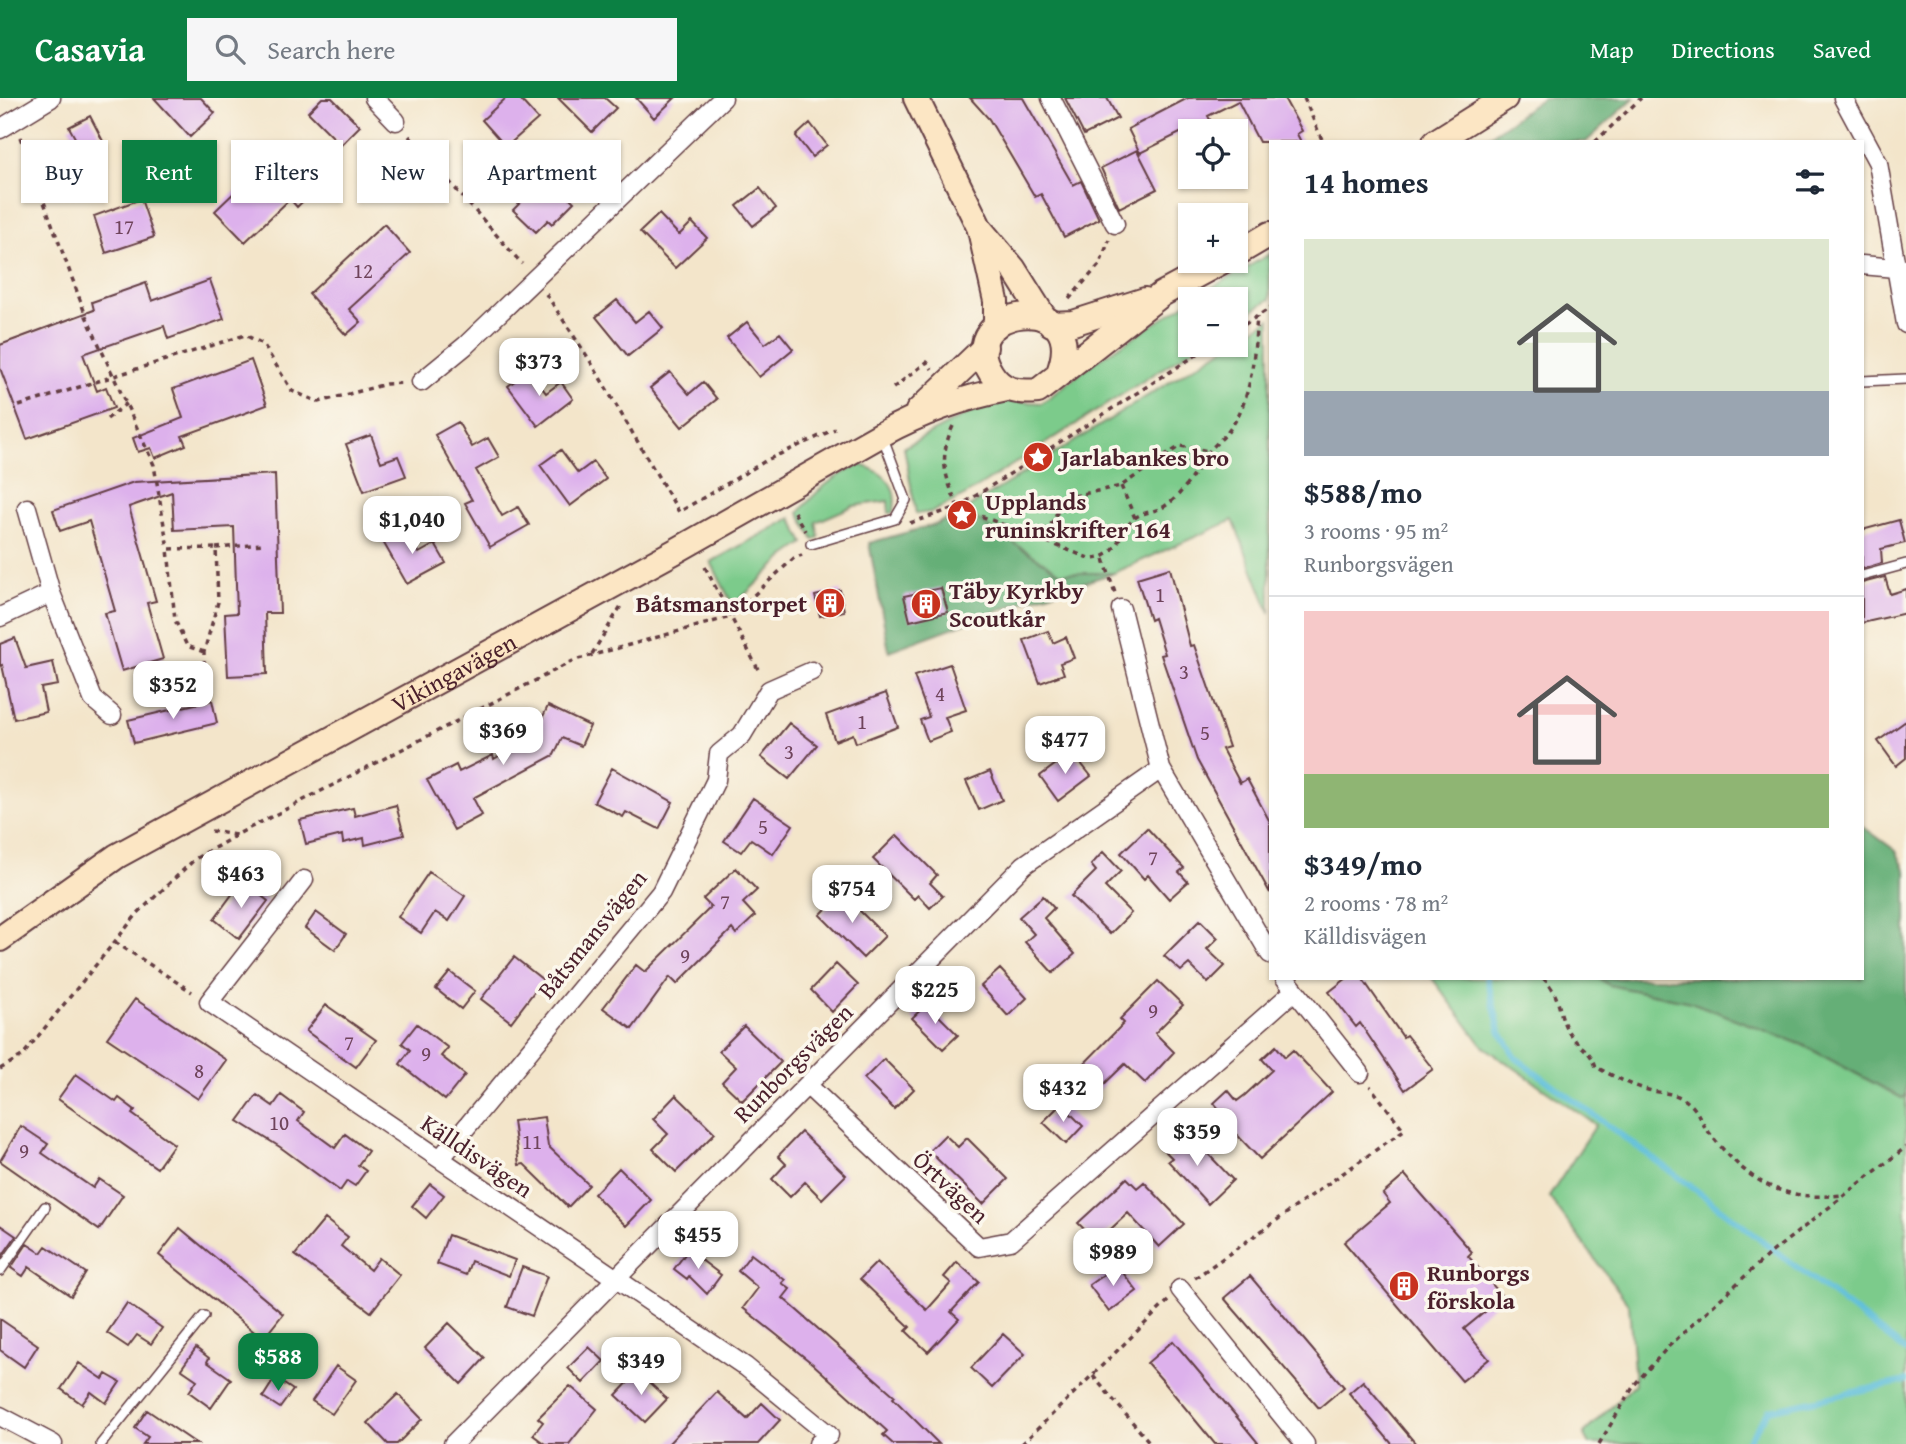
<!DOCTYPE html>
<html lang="en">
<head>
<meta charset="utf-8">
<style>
  body { margin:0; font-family:"Gentium Book Plus",serif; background:#f6f6f7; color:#1f2937; height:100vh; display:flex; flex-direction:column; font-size:26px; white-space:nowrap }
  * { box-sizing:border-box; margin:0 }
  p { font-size:23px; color:#747a83 }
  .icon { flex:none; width:38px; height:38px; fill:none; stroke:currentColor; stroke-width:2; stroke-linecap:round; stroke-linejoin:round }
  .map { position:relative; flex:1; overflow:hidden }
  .panel { position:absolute; left:1269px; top:42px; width:595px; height:840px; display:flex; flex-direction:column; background:#fff; border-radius:0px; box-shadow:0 2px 5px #0004 }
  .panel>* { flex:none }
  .top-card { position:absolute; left:21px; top:42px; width:665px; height:63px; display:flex; gap:14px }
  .fabs { position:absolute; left:1178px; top:21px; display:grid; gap:14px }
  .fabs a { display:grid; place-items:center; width:70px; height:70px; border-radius:0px; background:#fff; box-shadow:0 2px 5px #0004; font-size:35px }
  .price { position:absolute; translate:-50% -60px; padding:0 16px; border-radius:14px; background:#fff; color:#222; font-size:23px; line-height:46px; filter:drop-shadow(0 2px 4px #0008) }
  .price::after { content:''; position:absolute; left:50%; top:42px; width:21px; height:16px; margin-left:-10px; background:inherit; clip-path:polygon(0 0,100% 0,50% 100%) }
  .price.current { background:#0b8043; color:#fff }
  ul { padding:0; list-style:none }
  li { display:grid; align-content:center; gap:14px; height:371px; padding:0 35px }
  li+li { border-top:2px solid #e0e1e3 }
  li span { display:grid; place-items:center; height:217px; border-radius:0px; color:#555 }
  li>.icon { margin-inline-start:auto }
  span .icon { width:126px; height:126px; fill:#fffc; stroke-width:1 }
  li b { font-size:30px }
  h2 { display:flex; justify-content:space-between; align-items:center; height:84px; padding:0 35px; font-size:30px }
  .chip { padding:0 24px; border-radius:0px; background:#fff; box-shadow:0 2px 5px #0004; font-size:24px; line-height:63px }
  .chip.current { background:#0b8043; color:#fff }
  header { display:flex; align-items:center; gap:42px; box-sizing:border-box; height:98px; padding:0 35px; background:#0b8043; color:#fff }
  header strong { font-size:33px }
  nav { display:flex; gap:38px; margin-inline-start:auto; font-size:24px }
  .search { width:490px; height:63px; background:#f6f6f7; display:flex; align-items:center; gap:18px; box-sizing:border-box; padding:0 24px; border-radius:0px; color:#747a83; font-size:26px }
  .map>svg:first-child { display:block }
</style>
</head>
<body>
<header>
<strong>Casavia</strong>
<div class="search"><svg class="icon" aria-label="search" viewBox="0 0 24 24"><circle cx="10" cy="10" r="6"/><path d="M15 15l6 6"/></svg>Search here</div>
<nav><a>Map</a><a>Directions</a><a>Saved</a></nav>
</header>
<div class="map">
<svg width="1906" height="1346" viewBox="0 0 1906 1346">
  <rect width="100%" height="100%" fill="#fbf7ec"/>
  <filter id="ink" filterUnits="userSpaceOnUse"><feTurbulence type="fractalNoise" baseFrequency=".0143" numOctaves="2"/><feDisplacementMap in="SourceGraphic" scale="14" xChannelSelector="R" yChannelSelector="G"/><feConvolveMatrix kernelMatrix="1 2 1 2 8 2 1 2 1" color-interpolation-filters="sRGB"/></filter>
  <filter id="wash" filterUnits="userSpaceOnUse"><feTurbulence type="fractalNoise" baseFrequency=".00686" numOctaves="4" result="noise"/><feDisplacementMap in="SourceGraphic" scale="28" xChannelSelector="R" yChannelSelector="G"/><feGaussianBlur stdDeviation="1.57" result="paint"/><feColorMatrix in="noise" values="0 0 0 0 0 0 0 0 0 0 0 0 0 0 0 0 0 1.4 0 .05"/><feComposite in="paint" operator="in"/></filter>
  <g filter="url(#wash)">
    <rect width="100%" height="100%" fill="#f3e5ca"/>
    <path fill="#7ccb8b" stroke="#63755b" stroke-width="2" d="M1270,156V201L1236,223V201H1192Z
      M1190,203V247H1199L964,398L932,414L916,416L904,349L994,302L1042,305L1096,263Z
      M1270,221V515L1233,422L1114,475H1061L963,413L1229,247H1236V242Z
      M861,367C885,374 900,389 893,415H889L888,403L853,408L816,424L819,439L814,442L799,415C814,394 836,376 861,367Z
      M791,420L804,445L784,459L733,508L711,464Z
      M1432,880H1599L1609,887L1691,904L1803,947L1902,1000L1906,998V1346H1590L1584,1335L1635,1286L1629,1207L1549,1099L1596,1027L1483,948Z"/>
    <path fill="#65af77" stroke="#586751" stroke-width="2" d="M1543,0H1634L1586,44H1481Z
      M963,413L1061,475H1114L1025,503L889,553L869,445L937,426Z
      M1862,728L1896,753L1906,773V998L1902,1000L1803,947L1691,904L1609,887L1599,880H1862Z"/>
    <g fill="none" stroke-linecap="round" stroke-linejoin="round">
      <path stroke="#5bbed9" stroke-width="6" d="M1487,880L1500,933L1516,960L1696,1092L1906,1253
        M1746,1346L1769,1312L1906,1283"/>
    </g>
    <g id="blocks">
      <path fill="#ddb1ec" d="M154,0H201L215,15L190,39Z
        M322,0H332L360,28L341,47L308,14Z
        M506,0H519L538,21L506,49L482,22Z
        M558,0H605L616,10L592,34Z
        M636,0H675L654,20Z
        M970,0H1023L1073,87L1081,83L1099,121L1064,139L1041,96L1035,99L989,21Z
        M1065,0H1107L1118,20L1084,37Z
        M1188,0H1284L1302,33L1297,36L1301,44H1259L1238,3L1208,18L1216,33H1184L1140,55L1128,31Z
        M90,18L105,47L85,58L69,29Z
        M810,25L827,47L812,59L796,38Z
        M281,52L300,70L317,53L336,71L297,109L290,101L245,144L215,113L239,90L242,93Z
        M1137,52L1157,91L1119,110L1101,70Z
        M542,74L574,104L552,126L548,122L536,134L513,112L526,99L521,94Z
        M760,90L776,110L753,128L737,108Z
        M141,101L154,139L106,155L94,118Z
        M659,116L679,137L692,124L707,140L675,170L640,134Z
        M384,126L410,155L349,211L361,224L346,237L309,196Z
        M210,182L224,221L168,241L164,228L83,256L97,293L106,289L114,310L27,341L0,270V247L94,212L92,204L146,185L152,203Z
        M617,202L635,224L649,213L663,230L628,258L596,219Z
        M747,224L765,246L780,235L793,251L759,279L727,240Z
        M251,262L267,307L182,338L186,347L155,360L151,350L138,354L133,340L183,320L173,291Z
        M529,272L546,295L561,284L573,301L538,328L508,288Z
        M670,274L689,296L703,284L717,301L682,329L650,290Z
        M458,324L472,349L488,340L499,359L476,372L502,418L518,409L529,427L490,449L465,405L472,402L435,337Z
        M371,337L381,364L398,358L406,378L364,393L346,346Z
        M561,352L578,375L593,364L606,381L570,408L540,367Z
        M275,376L280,515H265L267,576L228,578L225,516L237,515L234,429L174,432L172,394L129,409L156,503L147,505L163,561L122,573L105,515L115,513L89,423L60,433L53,412L134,384Z
        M1899,422L1905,445L1881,451L1882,465L1862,471V432Z
        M405,430L419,455L435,446L446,465L407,486L382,442Z
        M1170,470L1190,548L1194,547L1229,649L1222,651L1240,685L1247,681L1270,724V795L1197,662L1161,557L1165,556L1154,520L1150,522L1137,480Z
        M1885,479L1890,496L1906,491V515L1862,525V485Z
        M941,490L948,514L910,523L904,498Z
        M840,492L844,513L820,518L815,498Z
        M1048,533L1053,545L1066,539L1074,560L1060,565L1064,576L1040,585L1024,542Z
        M15,540L26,570L53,564L58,587L41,590L46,614L14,621L2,567L0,568V546Z
        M950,566L966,612L945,619L951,634L928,643L920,622L929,619L914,578Z
        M886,595L898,629L856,645L853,636L835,643L826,617Z
        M212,602L217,625L134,645L128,622Z
        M548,608L590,628L581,648L562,640L554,657L473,700L482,717L454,732L427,682L456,667L459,674L493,657L494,661L534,637Z
        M1906,623V660L1896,668L1878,643Z
        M789,625L817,647L789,681L761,659Z
        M1072,654L1091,678L1058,703L1040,678Z
        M612,670L673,704L659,731L626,714L623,719L594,704Z
        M990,673L1002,702L979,712L966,683Z
        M753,700L793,727L773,756L751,741L741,754L724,743Z
        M396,707L404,737L365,747L364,740L343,745L342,737L306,746L300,722L353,710L355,718Z
        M1147,730L1184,770L1179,774L1188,784L1169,801L1148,777L1144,781L1121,755Z
        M897,737L937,777L930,785L943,798L930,810L918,797L914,801L873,761Z
        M1103,754L1121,773L1105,789L1131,815L1110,836L1071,798L1096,773L1091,767Z
        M736,770L757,792L743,805L755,818L736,836L732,831L677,886L670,879L632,931L603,910L636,867L645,874L711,809L703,801Z
        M429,774L465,798L449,823L435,814L421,835L398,819Z
        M242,783L268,803L239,841L214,821Z
        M842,795L885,838L863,860L820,817Z
        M1043,798L1054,810L1044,820L1075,856L1053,875L1025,844L1034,836L1019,819Z
        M316,814L346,836L335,852L305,830Z
        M1200,822L1218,840L1207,851L1225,868L1208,885L1189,866L1181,873L1164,858Z
        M514,859L543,882L511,924L481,901Z
        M836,866L858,887L832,914L811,892Z
        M1000,871L1027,900L1008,918L981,888Z
        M450,874L475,893L461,911L436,891Z
        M1347,880H1362L1403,939L1406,937L1433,971L1405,992L1360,925L1356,929L1329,894Z
        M1158,883L1183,907L1155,935L1174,954L1145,985L1125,966L1095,995L1075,975L1124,925L1120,921Z
        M135,901L226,962L198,1001L107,940Z
        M927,906L958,937L943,951L912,920Z
        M326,907L376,942L356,969L306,933Z
        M417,926L448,950L441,958L465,977L445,1002L400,966L410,952L402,945Z
        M744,928L781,964L742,1003L722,984L736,969L719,953Z
        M1276,948L1285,959L1293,952L1332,994L1260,1061L1220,1019L1223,1016L1214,1005L1228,992L1237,1003L1245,997L1272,972L1262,961Z
        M884,961L914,991L894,1011L864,981Z
        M76,976L116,1004L119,1000L135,1012L132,1016L174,1046L157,1070L58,1001Z
        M257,997L273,1008L281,997L304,1014L298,1023L335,1050L345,1036L368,1053L358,1067L366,1073L355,1088L347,1083L340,1093L280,1049L238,1023Z
        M676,997L715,1035L676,1074L653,1051L668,1036L653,1021Z
        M1061,1006L1083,1028L1066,1046L1043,1024Z
        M544,1019L548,1048L589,1087L568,1109L524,1066L519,1067L513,1023Z
        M21,1028L48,1046L42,1055L93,1090L99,1081L123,1097L99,1132L0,1063Z
        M801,1034L846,1077L822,1101L805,1084L790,1099L772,1081L786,1066L778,1058Z
        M1176,1036L1186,1047L1193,1040L1233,1082L1208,1106L1168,1063L1172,1060L1162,1050Z
        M945,1037L958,1049L967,1040L1008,1081L983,1106L929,1053Z
        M619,1070L651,1102L626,1128L594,1096Z
        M1405,1077L1472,1154L1468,1158L1503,1199L1464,1231L1489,1261L1462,1283L1344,1144L1390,1105L1383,1096Z
        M1127,1080L1137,1090L1144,1084L1184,1126L1159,1149L1128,1115L1097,1144L1078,1125Z
        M430,1086L444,1097L426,1120L412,1108Z
        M325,1121L348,1139L341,1148L370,1172L379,1160L400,1177L371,1214L295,1157Z
        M0,1127L16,1138L0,1161Z
        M180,1130L283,1216L263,1241L159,1157Z
        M448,1137L515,1162L509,1178L471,1163L466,1177L437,1166Z
        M27,1146L41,1155L46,1148L86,1175L71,1198L29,1169L23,1178L11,1170Z
        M688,1152L721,1177L707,1196L689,1178L687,1181L674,1171Z
        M751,1156L785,1182L782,1185L790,1191L783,1200L895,1298L893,1300L939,1346H893L883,1337L887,1333L813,1266L743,1210L758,1190L738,1173Z
        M877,1164L927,1212L951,1185L944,1179L957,1164L979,1184L951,1214L959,1221L928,1254L906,1233L910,1229L860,1181Z
        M1117,1167L1137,1193L1109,1214L1089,1187Z
        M522,1169L547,1178L532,1218L507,1209Z
        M1250,1178L1344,1289L1319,1310L1224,1200Z
        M127,1205L162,1230L151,1246L137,1237L128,1249L107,1235Z
        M0,1221L38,1247L24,1269L0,1252Z
        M449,1225L485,1260L461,1286L425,1250Z
        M1003,1236L1025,1256L992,1290L971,1270Z
        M1173,1243L1236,1318L1259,1346H1215L1163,1283L1147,1265Z
        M589,1249L604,1263L583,1285L568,1270Z
        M196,1250L209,1260L207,1264L231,1281L211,1310L189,1294L197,1282L181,1271Z
        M79,1265L103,1281L106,1276L120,1284L106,1305L91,1294L82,1306L61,1291Z
        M336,1268L356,1282L332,1316L312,1303Z
        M638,1274L667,1301L645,1324L616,1297Z
        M275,1280L293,1292L280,1310L263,1299Z
        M1363,1283L1416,1346H1392L1349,1295Z
        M570,1288L597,1311L569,1346H545L533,1337L543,1324L538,1320Z
        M717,1294L747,1321L762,1305L780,1322L758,1346H668Z
        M398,1296L422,1321L397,1346H388L368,1325Z
        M147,1312L197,1346H143L148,1339L135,1330Z"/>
    </g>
  </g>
  <g filter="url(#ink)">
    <use href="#blocks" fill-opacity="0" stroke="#633d43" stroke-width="2"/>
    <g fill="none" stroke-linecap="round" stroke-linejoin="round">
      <g stroke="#633d43" stroke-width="12">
        <path id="service" d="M1862,283L1906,281
          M811,446L895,421L906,402L882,337
          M1862,478L1906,466
          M0,1173L45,1109
          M101,1346L204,1218"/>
      </g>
      <g stroke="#633d43" stroke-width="21">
        <path id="minor" d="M374,0L396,23
          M1051,0L1115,126
          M1843,0L1878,65L1906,226
          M0,31L51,0
          M1862,167L1906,171
          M421,284L465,248L723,0
          M27,410L51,495L93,601L112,617
          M1121,511L1161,671L1270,856
          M0,519L51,495
          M304,782L209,904L746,1269L829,1337L818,1346
          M1285,880L1360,975
          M807,987L979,1149L1011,1143L1293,894
          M440,1061L661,794L716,682L719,656L742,637L769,592L812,573
          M1180,1191L1305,1346
          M0,1318L53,1346
          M453,1346L1024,767L1161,671"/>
      </g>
      <g stroke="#633d43" stroke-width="28">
        <g id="secondary">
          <path d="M916,0L980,131L1013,170L1045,221"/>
          <path d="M1435,44L1505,0"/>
          <path d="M980,132L996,203V228"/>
          <path d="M1236,156L1270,136"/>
          <path d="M1051,226L1073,225L1145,202"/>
          <path d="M1058,277C1094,187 949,209 991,275C1002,293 1018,295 1038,293L1162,196L1223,163"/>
          <path d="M918,313L985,249"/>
          <path id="s1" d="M0,841L117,758L674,454L882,336C922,314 962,300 1007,291"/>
        </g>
      </g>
      <path stroke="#633d43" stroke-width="3.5" stroke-dasharray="5 5" stroke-linecap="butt" d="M1304,0L1323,44
        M409,38L522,166
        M20,39L86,218L154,367L168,451
        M1595,44L1641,0
        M546,196L589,261L679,414L767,362L835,331
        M1069,201L1100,166L1109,142
        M1236,232L1270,210
        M893,290L927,264L932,271
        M19,308L245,237L263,246L292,293L319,304L386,286L405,285
        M107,321L127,305
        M953,328C938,361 945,377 958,409L1091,461C1119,460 1117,435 1135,420C1142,414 1156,414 1165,408C1184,396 1195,373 1208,355C1214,346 1224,340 1230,331C1253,299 1254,256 1257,218
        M1121,388L1135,420
        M794,414L805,433
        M910,425L958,409L1212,247
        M1037,441L1052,425L1064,400L1121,388L1180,348L1209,353
        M216,450L263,446
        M1104,461L1115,495
        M705,469L760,575
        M204,554L187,548L175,522L168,451L216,450L218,504L204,554V591
        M592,556L621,508
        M211,733L236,737L575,562L730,519L794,460L802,457
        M115,844L192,894
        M1543,880C1564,900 1556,919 1572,939C1582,951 1591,953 1596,969C1611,977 1628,986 1645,991C1662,997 1675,992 1690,1006C1698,1012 1701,1025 1708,1033C1745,1081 1778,1104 1841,1097
        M0,971L22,958L138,815L195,761L235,738
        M1195,1180L1404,1032L1370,988
        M1093,1278L1151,1346
        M1022,1346L1168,1203
        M1599,1346L1635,1286L1668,1249L1767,1158L1906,1049"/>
      <use href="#service" stroke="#fff" stroke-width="9"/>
      <use href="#minor" stroke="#fff" stroke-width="18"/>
      <use href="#secondary" stroke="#fce6c4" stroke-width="24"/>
    </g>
  </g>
  <defs>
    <g id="sight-disc" transform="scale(1.575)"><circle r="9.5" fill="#c8321e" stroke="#fbf7ec"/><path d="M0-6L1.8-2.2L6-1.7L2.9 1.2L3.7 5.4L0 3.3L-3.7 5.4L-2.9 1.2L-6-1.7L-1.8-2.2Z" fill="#fff"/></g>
    <g id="building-disc" transform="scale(1.575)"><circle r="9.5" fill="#c8321e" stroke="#fbf7ec"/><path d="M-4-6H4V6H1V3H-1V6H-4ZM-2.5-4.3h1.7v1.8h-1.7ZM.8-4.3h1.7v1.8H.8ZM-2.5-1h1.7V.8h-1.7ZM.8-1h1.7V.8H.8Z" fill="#fff"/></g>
  </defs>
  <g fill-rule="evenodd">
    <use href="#sight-disc" x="1038" y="359"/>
    <use href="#sight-disc" x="962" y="417"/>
    <use href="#building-disc" x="830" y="505"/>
    <use href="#building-disc" x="926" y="506"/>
    <use href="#building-disc" x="1404" y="1188"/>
  </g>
  <g text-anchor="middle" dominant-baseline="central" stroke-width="7" stroke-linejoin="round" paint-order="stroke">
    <g font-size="21" fill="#6f445b">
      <text x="124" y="128">17</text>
      <text x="363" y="172">12</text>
      <text x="1160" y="496">1</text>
      <text x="1184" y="573">3</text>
      <text x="940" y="595">4</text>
      <text x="862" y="623">1</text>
      <text x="1205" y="634">5</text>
      <text x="789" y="653">3</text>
      <text x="763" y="728">5</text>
      <text x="1153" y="759">7</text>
      <text x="725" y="803">7</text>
      <text x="685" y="857">9</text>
      <text x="1153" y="912">9</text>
      <text x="349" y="944">7</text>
      <text x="426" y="955">9</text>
      <text x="199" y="972">8</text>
      <text x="279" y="1024">10</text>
      <text x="532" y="1043">11</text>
      <text x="24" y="1052">9</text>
    </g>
    <g font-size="24" font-weight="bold" fill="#4a1f2b" stroke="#fbf7ec" text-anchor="start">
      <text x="1061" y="359">Jarlabankes bro</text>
      <text x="985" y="403">Upplands<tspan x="985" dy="28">runinskrifter 164</tspan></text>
      <text x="949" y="492">Täby Kyrkby<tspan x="949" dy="28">Scoutkår</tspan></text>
      <text x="807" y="505" text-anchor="end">Båtsmanstorpet</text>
      <text x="1427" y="1174">Runborgs<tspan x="1427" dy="28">förskola</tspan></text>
    </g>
    <g font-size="24" fill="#4a1f2b" stroke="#fbf7ec">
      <text stroke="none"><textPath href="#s1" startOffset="527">Vikingavägen</textPath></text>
      <text transform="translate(592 836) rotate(-51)">Båtsmansvägen</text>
      <text transform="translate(793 965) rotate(-45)">Runborgsvägen</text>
      <text transform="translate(477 1058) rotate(34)">Källdisvägen</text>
      <text transform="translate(951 1089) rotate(43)">Örtvägen</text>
    </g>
  </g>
</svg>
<div class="fabs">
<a><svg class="icon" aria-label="locate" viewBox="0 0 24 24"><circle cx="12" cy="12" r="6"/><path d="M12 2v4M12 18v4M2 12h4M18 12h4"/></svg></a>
<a>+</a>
<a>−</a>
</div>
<b class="price" style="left:539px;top:300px">$373</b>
<b class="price" style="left:412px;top:458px">$1,040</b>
<b class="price" style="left:173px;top:623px">$352</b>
<b class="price" style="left:503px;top:669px">$369</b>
<b class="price" style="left:1065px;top:678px">$477</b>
<b class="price" style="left:241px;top:812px">$463</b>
<b class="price" style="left:852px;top:827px">$754</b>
<b class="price" style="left:935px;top:928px">$225</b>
<b class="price" style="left:1063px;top:1026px">$432</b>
<b class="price" style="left:1197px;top:1070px">$359</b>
<b class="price" style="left:698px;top:1173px">$455</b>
<b class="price" style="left:1113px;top:1190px">$989</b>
<b class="price current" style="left:278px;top:1295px">$588</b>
<b class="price" style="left:641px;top:1299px">$349</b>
<div class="top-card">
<a class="chip">Buy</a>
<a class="chip current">Rent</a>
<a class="chip">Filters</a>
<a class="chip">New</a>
<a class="chip">Apartment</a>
</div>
<section class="panel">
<h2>14 homes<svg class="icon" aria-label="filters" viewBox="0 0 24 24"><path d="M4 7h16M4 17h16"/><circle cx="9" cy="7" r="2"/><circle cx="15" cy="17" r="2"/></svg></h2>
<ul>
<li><span style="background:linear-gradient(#dfe7d0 70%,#9aa5b1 0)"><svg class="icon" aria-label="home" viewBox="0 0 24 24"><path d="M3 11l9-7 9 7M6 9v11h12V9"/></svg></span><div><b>$588/mo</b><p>3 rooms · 95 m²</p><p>Runborgsvägen</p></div></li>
<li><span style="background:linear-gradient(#f6c9c9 75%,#8fb573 0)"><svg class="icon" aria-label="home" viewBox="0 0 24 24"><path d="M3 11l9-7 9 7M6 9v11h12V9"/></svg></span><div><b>$349/mo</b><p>2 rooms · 78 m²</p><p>Källdisvägen</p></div></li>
</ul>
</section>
</div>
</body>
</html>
